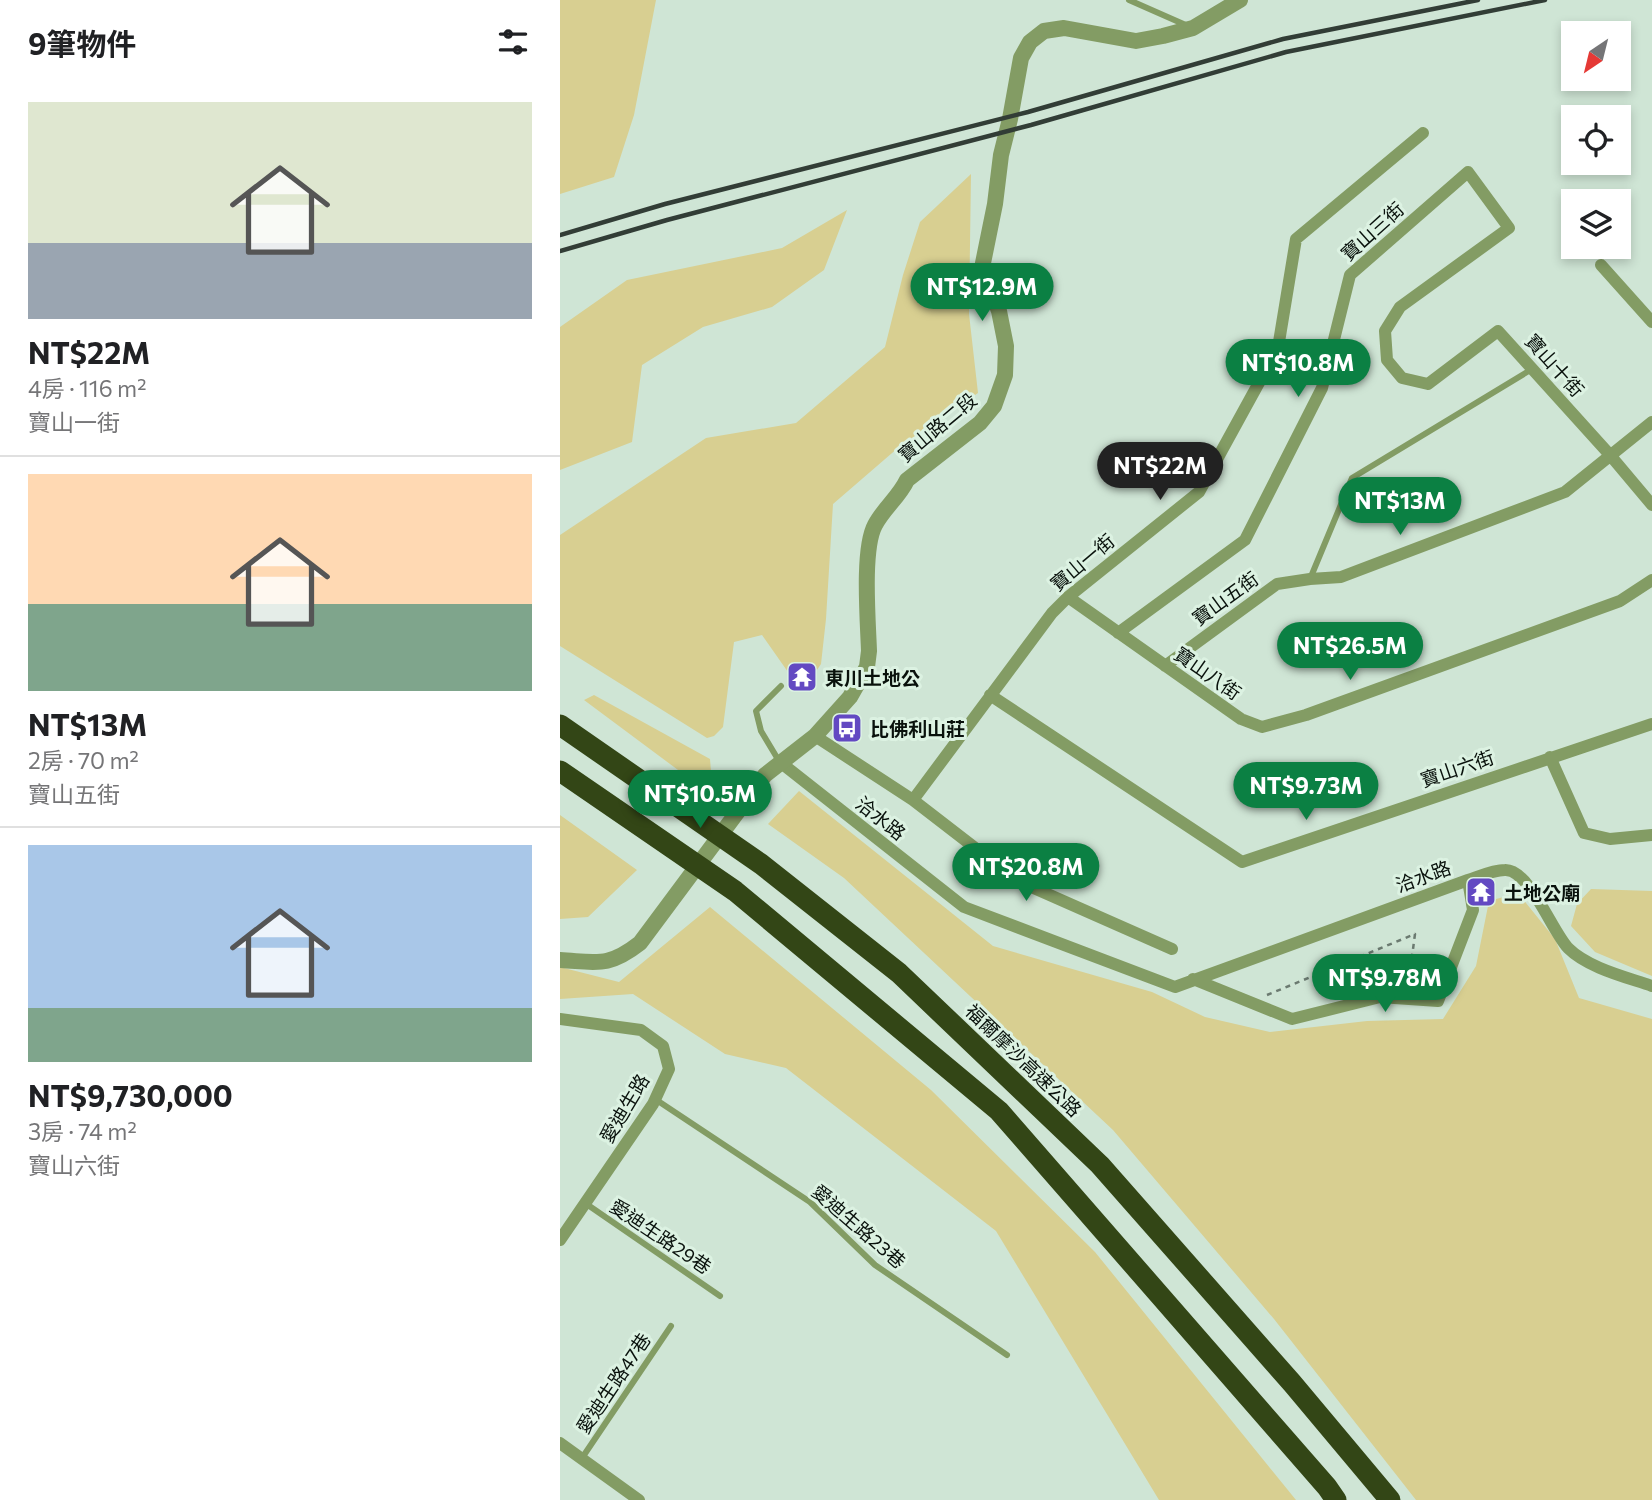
<!DOCTYPE html>
<html lang="zh-TW">
<head>
<meta charset="utf-8">
<style>
  body { margin:0; font-family:Commissioner,"Noto Sans TC",sans-serif; background:#f2f2f2; color:#202124; height:100vh; display:flex; flex-direction:column; font-size:26px; white-space:nowrap }
  * { box-sizing:border-box; margin:0 }
  p { font-size:23px; color:#757577 }
  .icon { flex:none; width:38px; height:38px; fill:none; stroke:currentColor; stroke-width:2; stroke-linecap:round; stroke-linejoin:round }
  .map { position:relative; flex:1; overflow:hidden }
  .side { display:flex; flex-direction:column; background:#fff; width:560px }
  .side>* { flex:none }
  .needle { width:46px; rotate:215deg }
  .fabs { position:absolute; left:1001px; top:21px; display:grid; gap:14px }
  .fabs a { display:grid; place-items:center; width:70px; height:70px; border-radius:0px; background:#fff; box-shadow:0 4px 10px #0003; font-size:35px }
  .price { position:absolute; translate:-50% -60px; padding:0 16px; border-radius:24px; background:#0b8043; color:#fff; font-size:23px; line-height:46px; filter:drop-shadow(0 2px 4px #0008) }
  .price::after { content:''; position:absolute; left:50%; top:42px; width:21px; height:16px; margin-left:-10px; background:inherit; clip-path:polygon(0 0,100% 0,50% 100%) }
  .price.current { background:#222; color:#fff }
  ul { padding:0; list-style:none }
  li { display:grid; align-content:center; gap:14px; height:371px; padding:0 28px }
  li+li { border-top:2px solid #e0e0e0 }
  li span { display:grid; place-items:center; height:217px; border-radius:0px; color:#555 }
  li>.icon { margin-inline-start:auto }
  span .icon { width:126px; height:126px; fill:#fffc; stroke-width:1 }
  li b { font-size:30px }
  h2 { display:flex; justify-content:space-between; align-items:center; height:84px; padding:0 28px; font-size:30px }
  main { display:flex; flex:1; min-height:0 }
  .map>svg:first-child { display:block }
</style>
</head>
<body>
<main>
<section class="side">
<h2>9筆物件<svg class="icon" aria-label="filters" viewBox="0 0 24 24"><path d="M4 7h16M4 17h16"/><circle cx="9" cy="7" r="2"/><circle cx="15" cy="17" r="2"/></svg></h2>
<ul>
<li><span style="background:linear-gradient(#dfe7d0 65%,#9aa5b1 0)"><svg class="icon" aria-label="home" viewBox="0 0 24 24"><path d="M3 11l9-7 9 7M6 9v11h12V9"/></svg></span><div><b>NT$22M</b><p>4房 · 116 m²</p><p>寶山一街</p></div></li>
<li><span style="background:linear-gradient(#ffd9b3 60%,#7fa58c 0)"><svg class="icon" aria-label="home" viewBox="0 0 24 24"><path d="M3 11l9-7 9 7M6 9v11h12V9"/></svg></span><div><b>NT$13M</b><p>2房 · 70 m²</p><p>寶山五街</p></div></li>
<li><span style="background:linear-gradient(#a9c7e8 75%,#7fa58c 0)"><svg class="icon" aria-label="home" viewBox="0 0 24 24"><path d="M3 11l9-7 9 7M6 9v11h12V9"/></svg></span><div><b>NT$9,730,000</b><p>3房 · 74 m²</p><p>寶山六街</p></div></li>
</ul>
</section>
<div class="map">
<svg width="1092" height="1500" viewBox="0 0 1092 1500">
  <rect width="100%" height="100%" fill="#cfe5d5"/>
  <path fill="#d8cf91" d="M0,0H96L74,115L54,177L0,194Z
    M411,174L409,314L418,393L339,447L273,504L266,619L261,664L242,692L202,635L174,642L163,727L154,736L147,738L0,646V535L146,438L236,423L325,347L343,275L360,222Z
    M287,210L264,270L212,307L143,327L82,365L72,442L0,470V327L67,280L222,248Z
    M34,695L150,759L153,796L24,700Z
    M239,791L433,946L592,992L645,1017L710,1032L807,1021L883,1019L916,966L929,901L958,893L995,939L1019,998L1092,1019V1500H856L714,1319L553,1130L284,878L208,824Z
    M0,815L77,870L28,917L0,919Z
    M1031,889L1092,891V976L1035,952L1011,926L1017,904Z
    M150,907L371,1090L535,1252L736,1500H599L436,1231L226,1068L165,1054L73,994L0,999V967L59,982Z"/>
  <g fill="none" stroke-linecap="round" stroke-linejoin="round">
    <path stroke="#6b7a70" stroke-width="2.5" stroke-dasharray="5 5" stroke-linecap="butt" d="M707,995L855,934L848,987"/>
    <path stroke="#839c64" stroke-width="6" d="M569,0L628,26
      M750,579L792,478L972,369
      M219,761L201,731L196,711L221,686
      M95,1099L250,1202L315,1265L447,1355
      M25,1203L160,1296
      M22,1458L111,1326"/>
    <path stroke="#839c64" stroke-width="12" d="M1041,265L1092,322
      M508,597L681,719L702,727L746,715L1060,601L1092,580
      M558,633L685,540L762,388L790,275L908,172L949,228L840,307L825,331L827,360L842,378L868,384L938,331L1050,455L1092,505
      M605,666L717,584L750,579L781,577L1005,492L1092,422
      M430,695L682,862L1092,724
      M255,736L353,800L492,613L508,597L639,492L718,348L736,239L863,133
      M990,757L1024,833L1050,839L1092,835
      M220,762L404,907L615,987L908,880C920,876 933,870 945,870C969,869 992,931 1008,948C1028,968 1066,977 1092,986
      M353,800L458,881L612,949
      M633,979L732,1019L820,997L878,1001L913,910L908,880
      M0,1019L81,1030L103,1046L109,1069L93,1104L0,1240
      M0,1443L79,1500"/>
    <path stroke="#839c64" stroke-width="16" d="M0,960C37,962 48,968 80,943L205,775L255,736L290,697L307,667L309,651C308,621 302,549 315,525C324,508 339,497 347,480L420,423L434,406L445,375L446,346L439,311L425,273L423,263L435,204L441,155L450,119L461,58L470,42L484,31L504,28L576,41L603,36L633,28L680,0"/>
    <path stroke="#334616" stroke-width="21" d="M0,725L201,864L339,973L540,1165L732,1383L830,1500
      M0,771L175,891L439,1111L767,1487L776,1500"/>
    <path stroke="#323d36" stroke-width="4.5" d="M0,235L105,204L468,112L723,39L918,0
      M0,251L107,220L471,125L726,52L985,0"/>
  </g>
  <defs>
    <g id="temple-square" transform="scale(1.575)"><rect x="-9" y="-9" width="18" height="18" rx="4" fill="#6349c2" stroke="#dcf2e2"/><path d="M0-6L5-2H3V0L6.5 2.5H4V6H1.5V3h-3V6H-4V2.5H-6.5L-3 0V-2H-5Z" fill="#fff"/></g>
    <g id="bus-square" transform="scale(1.575)"><rect x="-9" y="-9" width="18" height="18" rx="4" fill="#6349c2" stroke="#dcf2e2"/><path d="M-5-6H5V4H4V6H2V4H-2V6H-4V4H-5ZM-3.5-4V0h7V-4ZM-3.5 1.2v1.5H-2V1.2ZM2 1.2v1.5H3.5V1.2Z" fill="#fff"/></g>
  </defs>
  <g fill-rule="evenodd">
    <use href="#temple-square" x="242" y="677"/>
    <use href="#bus-square" x="287" y="728"/>
    <use href="#temple-square" x="921" y="892"/>
  </g>
  <g text-anchor="middle" dominant-baseline="central" stroke-width="6" stroke-linejoin="round" paint-order="stroke">
    <g font-size="19" fill="#09110c" stroke="#dcf2e2">
      <text transform="translate(812 231) rotate(-42)">寶山三街</text>
      <text transform="translate(995 365) rotate(48)">寶山十街</text>
      <text transform="translate(377 427) rotate(-40)">寶山路二段</text>
      <text transform="translate(522 562) rotate(-40)">寶山一街</text>
      <text transform="translate(665 598) rotate(-36)">寶山五街</text>
      <text transform="translate(648 673) rotate(35)">寶山八街</text>
      <text transform="translate(897 768) rotate(-19)">寶山六街</text>
      <text transform="translate(321 818) rotate(38)">洽水路</text>
      <text transform="translate(863 876) rotate(-20)">洽水路</text>
      <text transform="translate(464 1060) rotate(44)">福爾摩沙高速公路</text>
      <text transform="translate(64 1108) rotate(-59)">愛迪生路</text>
      <text transform="translate(299 1226) rotate(41)">愛迪生路23巷</text>
      <text transform="translate(101 1236) rotate(34)">愛迪生路29巷</text>
      <text transform="translate(53 1383) rotate(-56)">愛迪生路47巷</text>
    </g>
    <g font-size="19" font-weight="bold" fill="#09110c" stroke="#dcf2e2" text-anchor="start">
      <text x="265" y="677">東川土地公</text>
      <text x="310" y="728">比佛利山莊</text>
      <text x="944" y="892">土地公廟</text>
    </g>
  </g>
</svg>
<div class="fabs">
<a><svg class="needle" viewBox="-14 -14 28 28"><path d="M0-13l5 13h-10z" fill="#e53935"/><path d="M0 13l5-13h-10z" fill="#757577"/></svg></a>
<a><svg class="icon" aria-label="locate" viewBox="0 0 24 24"><circle cx="12" cy="12" r="6"/><path d="M12 2v4M12 18v4M2 12h4M18 12h4"/></svg></a>
<a><svg class="icon" aria-label="layers" viewBox="0 0 24 24"><path d="M12 4l9 5-9 5-9-5zM3 14l9 5 9-5"/></svg></a>
</div>
<b class="price" style="left:422px;top:323px">NT$12.9M</b>
<b class="price" style="left:738px;top:399px">NT$10.8M</b>
<b class="price current" style="left:600px;top:502px">NT$22M</b>
<b class="price" style="left:840px;top:537px">NT$13M</b>
<b class="price" style="left:790px;top:682px">NT$26.5M</b>
<b class="price" style="left:746px;top:822px">NT$9.73M</b>
<b class="price" style="left:140px;top:830px">NT$10.5M</b>
<b class="price" style="left:466px;top:903px">NT$20.8M</b>
<b class="price" style="left:825px;top:1014px">NT$9.78M</b>
</div>
</main>
</body>
</html>
